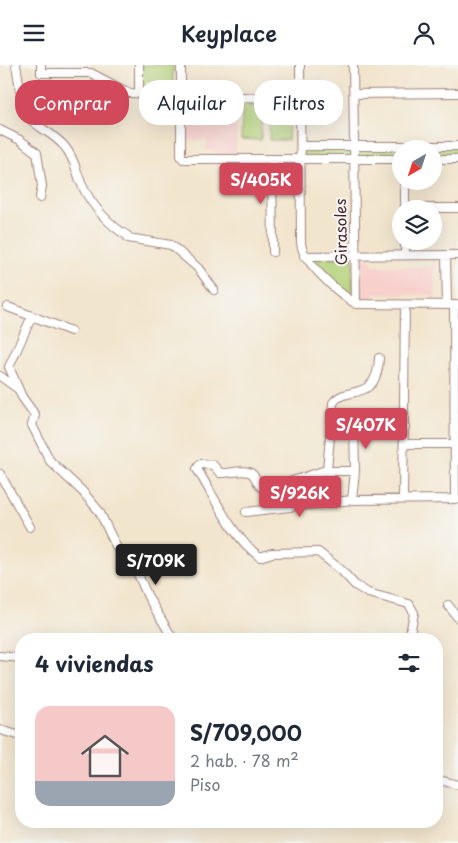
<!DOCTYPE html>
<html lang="es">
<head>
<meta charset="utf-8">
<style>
  body { margin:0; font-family:"Playpen Sans",sans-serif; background:#f2f2f3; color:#1f2937; height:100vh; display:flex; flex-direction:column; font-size:19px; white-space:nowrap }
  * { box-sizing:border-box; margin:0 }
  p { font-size:16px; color:#747a83 }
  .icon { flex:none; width:28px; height:28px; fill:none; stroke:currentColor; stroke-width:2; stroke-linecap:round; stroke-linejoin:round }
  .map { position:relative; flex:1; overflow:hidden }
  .side { position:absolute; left:15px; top:568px; width:428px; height:195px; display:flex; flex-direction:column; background:#fff; border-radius:20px; box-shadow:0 5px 20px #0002 }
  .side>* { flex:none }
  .hud { position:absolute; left:15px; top:15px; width:429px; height:45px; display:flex; gap:10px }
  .needle { width:32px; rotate:219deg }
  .buttons { position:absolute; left:392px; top:75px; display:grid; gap:10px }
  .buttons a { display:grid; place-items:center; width:50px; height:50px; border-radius:50%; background:#fff; box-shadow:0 5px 20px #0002; font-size:25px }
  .price { position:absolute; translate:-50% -42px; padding:0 11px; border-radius:5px; background:#d1495b; color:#fff; font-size:16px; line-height:32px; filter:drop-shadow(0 1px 2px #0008) }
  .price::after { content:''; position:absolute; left:50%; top:30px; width:15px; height:11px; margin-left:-8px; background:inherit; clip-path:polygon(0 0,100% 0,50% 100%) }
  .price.on { background:#222; color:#fff }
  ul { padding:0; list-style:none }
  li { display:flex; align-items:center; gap:15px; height:125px; padding:0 20px }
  li span { display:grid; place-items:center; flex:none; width:140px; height:100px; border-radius:15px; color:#555 }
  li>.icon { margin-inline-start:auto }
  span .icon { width:60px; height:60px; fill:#fffc; stroke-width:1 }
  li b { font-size:21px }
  h2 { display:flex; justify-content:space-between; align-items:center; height:60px; padding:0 20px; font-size:21px }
  .pill { padding:0 18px; border-radius:20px; background:#fff; box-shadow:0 5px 20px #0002; font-size:18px; line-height:45px }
  .pill.on { background:#d1495b; color:#fff }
  header { display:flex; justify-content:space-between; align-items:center; height:65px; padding:0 20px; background:#fff; font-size:22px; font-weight:600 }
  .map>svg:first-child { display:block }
</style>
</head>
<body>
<header><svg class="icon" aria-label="menu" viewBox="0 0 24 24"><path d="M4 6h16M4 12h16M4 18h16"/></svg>Keyplace<svg class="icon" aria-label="person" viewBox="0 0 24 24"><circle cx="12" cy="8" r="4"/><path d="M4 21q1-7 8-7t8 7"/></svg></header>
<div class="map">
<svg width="458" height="778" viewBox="0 0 458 778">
  <rect width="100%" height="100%" fill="#f6f6f2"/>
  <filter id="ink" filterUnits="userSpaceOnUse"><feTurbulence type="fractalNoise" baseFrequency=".02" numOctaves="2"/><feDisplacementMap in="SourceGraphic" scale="10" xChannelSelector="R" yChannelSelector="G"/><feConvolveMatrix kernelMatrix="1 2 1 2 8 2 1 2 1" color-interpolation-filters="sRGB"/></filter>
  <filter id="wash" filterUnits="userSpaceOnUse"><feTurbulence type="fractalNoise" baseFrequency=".0096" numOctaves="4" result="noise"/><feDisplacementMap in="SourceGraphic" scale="20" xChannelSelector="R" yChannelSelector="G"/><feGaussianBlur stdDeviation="1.12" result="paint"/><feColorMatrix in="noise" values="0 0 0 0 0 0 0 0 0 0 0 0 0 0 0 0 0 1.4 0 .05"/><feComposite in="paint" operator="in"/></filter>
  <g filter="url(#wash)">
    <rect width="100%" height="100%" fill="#f2e5cd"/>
    <path fill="#f7d0cc" d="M183,36L238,37L236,89H216L213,85L206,86L207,75H182Z
      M362,194L372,195V201L432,202L433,195H435V236H432V230L373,229V236H361Z"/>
    <path fill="#b5d37a" stroke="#807952" d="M141,0H173V27L141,25Z
      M270,39L290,40L288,75H269Z
      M242,40L262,41L261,75L241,74Z
      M302,81H458V94H434V84H401V94H301Z
      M353,192V235L310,193Z"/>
  </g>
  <g filter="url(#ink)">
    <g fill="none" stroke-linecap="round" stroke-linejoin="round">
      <g stroke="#9e827c" stroke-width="10">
        <path id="minor" d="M16,0L24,48C35,62 54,68 65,82C75,94 76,107 82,120C91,140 110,161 128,171V173L171,180L198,203L214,225
          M41,0V8H91L129,28L301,34
          M181,0V91L183,94H401
          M300,0L301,178C302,197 340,229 356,239L458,240
          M353,0L356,239
          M139,29V0
          M354,29L458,28
          M0,65L20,75L37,88L42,121L40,133
          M302,81H458
          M272,94L273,187
          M434,94H458
          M405,116V144
          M405,143H458
          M405,190V176
          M446,190L447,240
          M304,191L458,190
          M454,241L455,434
          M8,242L71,266
          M32,251L9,302L22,332L35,350L32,360L50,396L82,426L99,446L117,483L137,507L148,532L173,574
          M0,311L18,324
          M405,379H458
          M327,405L333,338C345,319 377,340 379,293
          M355,406H323L265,425C255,421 258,410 249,407C240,404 229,409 220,408L213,400L200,399L197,404C215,433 232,472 260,492L272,488L318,487L341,505L355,520L368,528L409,539L414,548L409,574
          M0,409L30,462
          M403,433L405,240
          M352,435L355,406L354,362L359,360L405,362
          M246,447L352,435L458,434
          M448,540L458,553
          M0,591L21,593
          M0,665L21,671
          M436,714L458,720"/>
      </g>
      <use href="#minor" stroke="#fff" stroke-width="8"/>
    </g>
  </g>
  <g text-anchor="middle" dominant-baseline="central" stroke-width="4" stroke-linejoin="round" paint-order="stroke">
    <g font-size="15" fill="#4a1f2b" stroke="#f6f6f2">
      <text transform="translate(340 167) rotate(-91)">Girasoles</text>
    </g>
  </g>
</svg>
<div class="buttons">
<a><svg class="needle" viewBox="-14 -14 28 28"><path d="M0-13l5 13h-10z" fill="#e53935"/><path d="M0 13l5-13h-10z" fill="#747a83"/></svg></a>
<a><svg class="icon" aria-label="layers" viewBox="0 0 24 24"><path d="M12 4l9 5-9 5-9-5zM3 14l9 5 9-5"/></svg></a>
</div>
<b class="price" style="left:261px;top:140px">S/405K</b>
<b class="price" style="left:366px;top:385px">S/407K</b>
<b class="price" style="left:300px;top:453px">S/926K</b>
<b class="price on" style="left:156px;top:521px">S/709K</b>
<div class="hud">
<a class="pill on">Comprar</a>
<a class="pill">Alquilar</a>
<a class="pill">Filtros</a>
</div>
<section class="side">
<h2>4 viviendas<svg class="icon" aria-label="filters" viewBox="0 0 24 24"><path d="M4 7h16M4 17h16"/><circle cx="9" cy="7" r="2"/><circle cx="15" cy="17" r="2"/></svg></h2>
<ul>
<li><span style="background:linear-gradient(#f6c9c9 75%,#9aa5b1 0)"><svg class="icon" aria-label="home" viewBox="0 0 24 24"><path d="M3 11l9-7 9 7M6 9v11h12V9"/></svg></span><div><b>S/709,000</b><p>2 hab. · 78 m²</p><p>Piso</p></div></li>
</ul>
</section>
</div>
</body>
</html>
